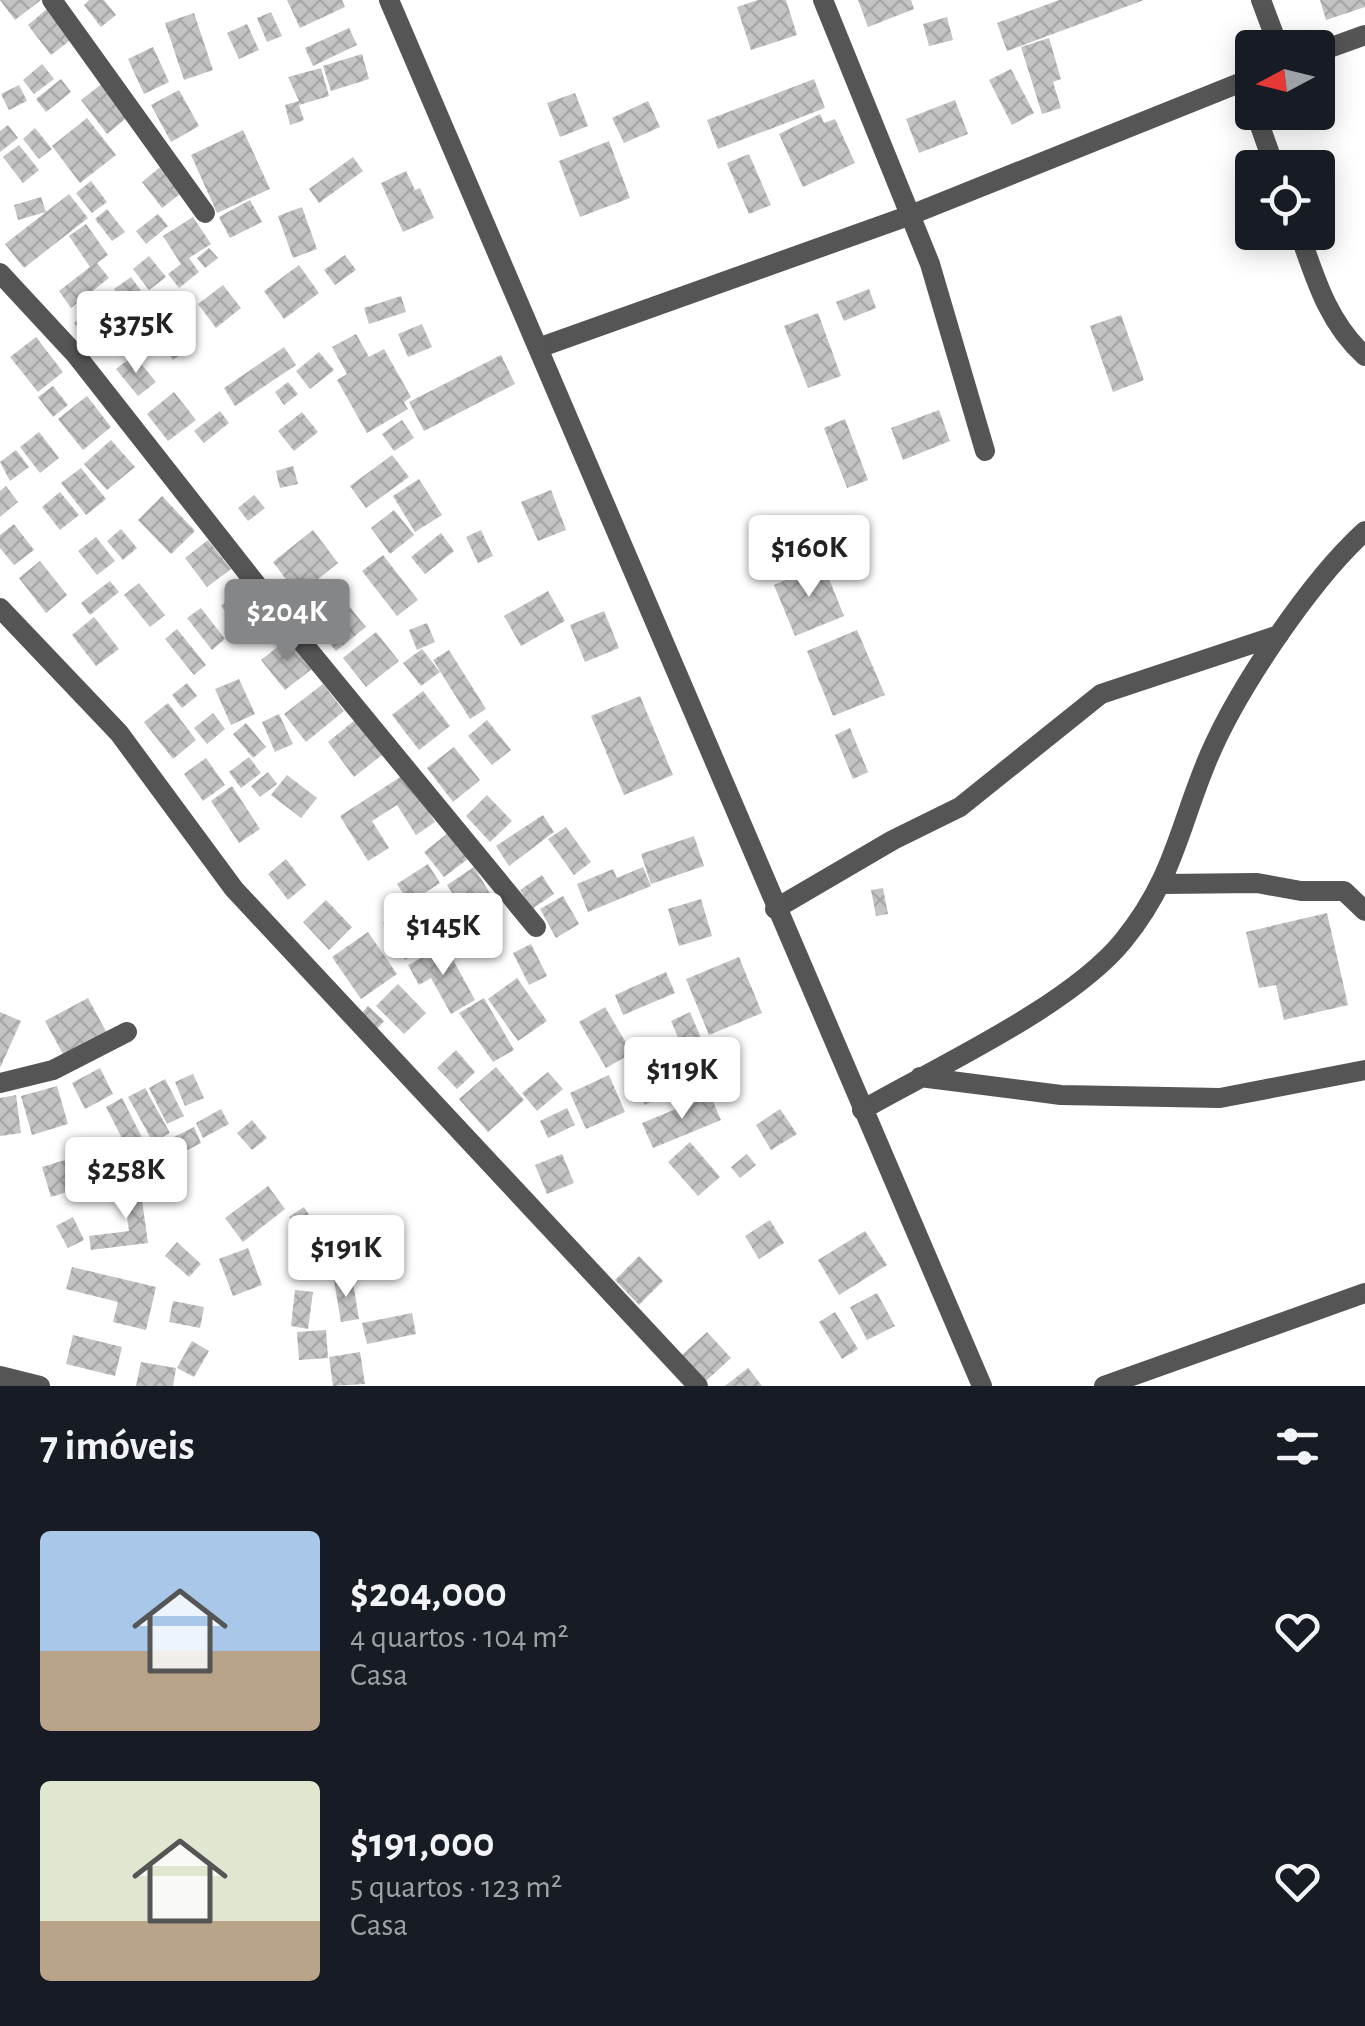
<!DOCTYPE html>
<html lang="pt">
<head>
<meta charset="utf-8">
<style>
  body { margin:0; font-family:"Alegreya Sans",sans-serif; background:#20242c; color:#f1f3f6; height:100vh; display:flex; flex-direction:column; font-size:38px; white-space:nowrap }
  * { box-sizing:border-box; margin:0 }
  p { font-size:32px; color:#9ea1a6 }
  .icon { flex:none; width:55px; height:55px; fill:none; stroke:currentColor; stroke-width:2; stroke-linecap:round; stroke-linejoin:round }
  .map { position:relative; height:1386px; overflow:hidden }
  .drawer { display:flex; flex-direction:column; background:#171b24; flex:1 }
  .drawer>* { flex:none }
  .needle { width:65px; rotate:263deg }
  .controls { position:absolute; left:1235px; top:30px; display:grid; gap:20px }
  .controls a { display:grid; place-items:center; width:100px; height:100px; border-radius:10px; background:#171b24; box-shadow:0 5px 25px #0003; font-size:50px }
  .price { position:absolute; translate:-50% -85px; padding:0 22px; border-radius:10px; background:#fff; color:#222; font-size:32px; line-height:65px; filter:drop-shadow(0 2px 5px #0008) }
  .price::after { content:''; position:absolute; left:50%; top:60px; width:30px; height:22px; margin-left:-15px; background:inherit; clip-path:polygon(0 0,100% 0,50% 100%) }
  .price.current { background:#858687; color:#fff }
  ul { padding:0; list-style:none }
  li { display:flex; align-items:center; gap:30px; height:250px; padding:0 40px }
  li span { display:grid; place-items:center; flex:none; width:280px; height:200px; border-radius:10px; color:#555 }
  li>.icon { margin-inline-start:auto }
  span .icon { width:120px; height:120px; fill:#fffc; stroke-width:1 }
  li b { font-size:42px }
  h2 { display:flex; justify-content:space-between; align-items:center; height:120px; padding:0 40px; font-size:42px }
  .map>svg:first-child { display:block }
</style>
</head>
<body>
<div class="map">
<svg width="1365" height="1386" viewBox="0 0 1365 1386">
  <defs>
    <pattern id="building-cross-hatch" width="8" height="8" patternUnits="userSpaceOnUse" patternTransform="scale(2.5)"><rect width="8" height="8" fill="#c4c4c4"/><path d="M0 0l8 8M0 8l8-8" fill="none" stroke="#a7a7a7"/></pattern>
  </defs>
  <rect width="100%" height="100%" fill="#fff"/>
  <path fill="url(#building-cross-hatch)" d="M0,0H41L15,20Z
    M89,0H104L116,15L101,27L84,5Z
    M287,0H342L345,7L300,28Z
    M758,0H786L797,35L751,50L737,7Z
    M858,0H911L914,9L868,27Z
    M1059,0H1144L1007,51L997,23Z
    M1320,0H1365V7L1326,20Z
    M48,8L72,39L51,55L28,25Z
    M271,12L282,36L267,42L257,18Z
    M194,13L213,70L184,80L165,23Z
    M947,17L953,40L929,46L923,24Z
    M247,24L259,50L239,59L227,33Z
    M349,28L357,45L313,66L305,48Z
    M1049,38L1061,79L1053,82L1061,108L1042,114L1021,47Z
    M153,47L169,82L144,94L128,59Z
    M362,54L369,79L331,91L323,66Z
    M42,64L54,79L34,94L23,80Z
    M321,68L329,96L299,105L304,120L290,125L285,105L299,101L288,77Z
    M1011,69L1034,113L1012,125L989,80Z
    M61,79L71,92L46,112L36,99Z
    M814,79L825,108L718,149L707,120Z
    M103,83L129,116L107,134L81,100Z
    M19,85L27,101L9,110L1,94Z
    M179,90L199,126L171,142L151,105Z
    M575,93L588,126L560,137L547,103Z
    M955,100L968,134L919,153L906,119Z
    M648,101L660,127L624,143L612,118Z
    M820,114L824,123L835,119L855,163L803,187L779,134Z
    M87,118L116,155L80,183L52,146Z
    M8,125L18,138L0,152V131Z
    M35,128L52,149L39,159L23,139Z
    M243,130L270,189L217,213L191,155Z
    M609,141L630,198L580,217L559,161Z
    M19,145L39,170L23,183L3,157Z
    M749,154L771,205L749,214L727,163Z
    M353,157L363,171L319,203L309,189Z
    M164,164L184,191L162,208L142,182Z
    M406,171L415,190L420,188L434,218L403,232L381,183Z
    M91,181L107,202L92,213L76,193Z
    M69,194L88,218L24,268L5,244L46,212L18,220L14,205L41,197L46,212Z
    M250,200L262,222L230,238L219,217Z
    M302,207L317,249L293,258L278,216Z
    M107,209L125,232L112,241L95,219Z
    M158,214L168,226L146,244L136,231Z
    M193,217L211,244L189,258L199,272L179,288L168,274L181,264L163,236Z
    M86,224L108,255L97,263L109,278L71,308L59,291L90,267L69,236Z
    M209,248L218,258L205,268L197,258Z
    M345,255L356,270L335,285L324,270Z
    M149,256L166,277L149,290L133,269Z
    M299,265L319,293L284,319L264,291Z
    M131,277L155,310L139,322L114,289Z
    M223,285L241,308L216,328L198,304Z
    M869,289L876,308L844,321L836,302Z
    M401,296L406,312L369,324L364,308Z
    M99,303L119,330L94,349L74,323Z
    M818,313L841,376L808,388L784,326Z
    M1121,315L1144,380L1113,392L1090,326Z
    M422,324L432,347L408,357L398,334Z
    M171,325L189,348L173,360L156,337Z
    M356,334L369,357L384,349L411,397L404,402L408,409L367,433L337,380L347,374L332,347Z
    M36,337L63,372L38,392L10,357Z
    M284,347L296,365L235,406L224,388Z
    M319,352L334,370L310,389L296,371Z
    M134,355L156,382L138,396L116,369Z
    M501,355L515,384L424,431L409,402Z
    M288,382L298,394L284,405L275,392Z
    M53,386L68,405L53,417L38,397Z
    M174,392L196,420L168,441L147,414Z
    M87,396L111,427L83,450L58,419Z
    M939,410L950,441L903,460L891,428Z
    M220,411L229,423L204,443L194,431Z
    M302,412L318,432L294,451L278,431Z
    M845,419L868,480L847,488L824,428Z
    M402,420L414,438L394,451L382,434Z
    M39,432L59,458L40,473L20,447Z
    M111,440L135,467L107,490L84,464Z
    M16,450L29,467L10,481L0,462Z
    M392,455L409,477L366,508L350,486Z
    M293,466L298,484L280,488L276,471Z
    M81,468L106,499L86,515L61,483Z
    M419,479L442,515L415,532L393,496Z
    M6,486L18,502L0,517V491Z
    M551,490L566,530L538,541L521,502Z
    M60,492L79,515L60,530L42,507Z
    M254,495L265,508L248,521L238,508Z
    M162,496L195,531L171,554L138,520Z
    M394,510L414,535L390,554L371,528Z
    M14,524L34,550L14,565L0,548V535Z
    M121,529L137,548L123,560L107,541Z
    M313,530L338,563L298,595L273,562Z
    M481,530L493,556L478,563L466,537Z
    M441,533L454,551L425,574L411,557Z
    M96,537L115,561L97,575L78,551Z
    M208,540L231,569L207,587L185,558Z
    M383,555L418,600L397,616L362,571Z
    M40,561L67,595L46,613L19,578Z
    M823,564L844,616L795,636L774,585Z
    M110,581L119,592L90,615L81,603Z
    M139,583L165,615L150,627L124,595Z
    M250,583L264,601L235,624L221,606Z
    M548,591L565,621L521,646L504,616Z
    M344,600L366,627L336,651L314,624Z
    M201,608L225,639L212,650L187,618Z
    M604,611L619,648L585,662L570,625Z
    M94,617L119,649L96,666L72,635Z
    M427,623L435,642L417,650L409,630Z
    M177,629L206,665L194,675L165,639Z
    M857,630L885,695L833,716L807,651Z
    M376,632L399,661L366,687L343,658Z
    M289,638L312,669L285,690L261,660Z
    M422,649L440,672L421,686L403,663Z
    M449,650L486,709L470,719L433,660Z
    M239,679L255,714L231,725L215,689Z
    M187,683L197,696L182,708L172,695Z
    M323,684L344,711L306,742L284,714Z
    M423,691L450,726L419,750L392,715Z
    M640,696L673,775L624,795L591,716Z
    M168,703L196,740L173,759L144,722Z
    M213,713L225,729L207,744L194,728Z
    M279,714L293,744L275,752L262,722Z
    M355,720L382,755L354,777L328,742Z
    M487,720L511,750L492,765L468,736Z
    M246,723L266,747L253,758L233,734Z
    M850,728L868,772L853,779L835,735Z
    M454,747L480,780L453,802L427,768Z
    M249,757L261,773L241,788L229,772Z
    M206,758L225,785L203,801L184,774Z
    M268,772L277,784L260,797L251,786Z
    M405,774L435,822L416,835L397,805L372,821L389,848L368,861L340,816Z
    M287,775L317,798L301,818L271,795Z
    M232,786L260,829L239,843L211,801Z
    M487,795L512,821L490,842L466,816Z
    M543,815L554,832L509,866L496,846Z
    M566,827L591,862L574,875L548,839Z
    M448,833L468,859L444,877L424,852Z
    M694,836L704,866L651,884L641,854Z
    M286,859L306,885L288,900L268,874Z
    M428,864L440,883L409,903L397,884Z
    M474,867L498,907L472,924L447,885Z
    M643,867L651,886L588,912L577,884L613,869L617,878Z
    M542,875L554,894L532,909L520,890Z
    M883,888L888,914L876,916L871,890Z
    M563,896L579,924L556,938L540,909Z
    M701,899L712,936L679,946L668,909Z
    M326,900L352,927L329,950L303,922Z
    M439,903L454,923L441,934L425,914Z
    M408,908L430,945L405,960L383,923Z
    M1327,913L1348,1005L1284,1020L1276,985L1259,988L1246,932Z
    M368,932L397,974L361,999L332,957Z
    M531,944L547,976L529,985L513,953Z
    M445,945L475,1000L451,1014L431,978L419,985L408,965Z
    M739,957L762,1013L709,1035L686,979Z
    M666,972L675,993L623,1015L615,995Z
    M517,978L547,1021L518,1041L488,999Z
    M398,984L426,1013L404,1034L376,1006Z
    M88,998L108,1035L65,1058L45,1021Z
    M484,998L514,1050L493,1062L459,1013Z
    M368,1006L384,1021L374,1033L357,1018Z
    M605,1007L632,1053L606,1068L579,1022Z
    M0,1012L21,1021L0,1068Z
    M690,1012L702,1040L683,1049L671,1021Z
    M456,1050L475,1072L457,1089L437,1068Z
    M496,1067L524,1100L488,1132L459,1099Z
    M100,1068L113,1094L85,1109L72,1083Z
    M548,1072L563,1089L537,1111L522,1093Z
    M193,1074L204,1098L185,1106L175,1082Z
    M655,1074L665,1094L645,1105L635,1084Z
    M609,1075L625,1112L586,1129L570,1093Z
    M165,1079L184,1116L167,1124L149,1088Z
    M57,1086L68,1124L32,1135L21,1096Z
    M145,1088L170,1133L153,1142L128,1097Z
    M16,1095L21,1133L0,1136V1098Z
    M710,1095L721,1120L653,1148L642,1123Z
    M122,1098L151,1155L114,1175L103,1153L124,1142L106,1107Z
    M567,1108L575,1125L548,1138L540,1121Z
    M221,1109L229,1124L203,1138L196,1123Z
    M780,1109L797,1134L771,1150L756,1125Z
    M252,1120L267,1138L252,1150L237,1133Z
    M194,1127L201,1143L164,1162L156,1146Z
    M690,1142L720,1177L698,1196L668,1162Z
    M91,1152L99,1182L51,1197L42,1167Z
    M562,1154L574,1183L547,1194L535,1165Z
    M747,1154L756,1165L740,1178L731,1167Z
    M139,1179L148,1243L91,1250L89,1236L129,1231L122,1182Z
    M268,1186L285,1209L243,1242L225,1218Z
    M304,1207L334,1255L319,1265L289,1217Z
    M73,1217L84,1240L68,1248L56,1226Z
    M770,1220L784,1243L759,1259L745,1236Z
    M865,1231L887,1265L839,1295L818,1260Z
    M386,1232L393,1254L384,1257L385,1262L362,1270L352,1244Z
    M177,1242L201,1264L189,1277L165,1256Z
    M248,1248L262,1285L233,1296L219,1259Z
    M639,1256L663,1281L639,1305L615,1280Z
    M72,1267L156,1287L146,1330L113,1322L118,1302L66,1289Z
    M352,1277L359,1319L341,1322L334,1280Z
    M295,1290L313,1292L308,1329L291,1326Z
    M877,1293L895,1326L867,1340L850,1307Z
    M173,1301L204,1307L200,1328L169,1322Z
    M835,1312L858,1349L842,1359L819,1322Z
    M412,1313L416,1334L367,1344L362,1323Z
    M326,1330L328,1358L299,1360L297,1332Z
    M707,1332L731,1358L706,1381L682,1355Z
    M73,1335L122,1347L115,1376L66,1364Z
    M192,1341L209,1351L194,1377L177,1368Z
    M360,1352L365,1384L333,1386L329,1357Z
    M141,1362L176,1368L173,1386H136Z
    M748,1368L762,1386H725Z"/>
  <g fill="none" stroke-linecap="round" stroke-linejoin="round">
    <path stroke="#555" stroke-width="20" d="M52,0L205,213
      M823,0L930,264L985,451
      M1261,0L1279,48
      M1318,52L1365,35
      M1255,112L1275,168
      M1299,232C1315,278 1328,323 1365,356
      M0,273L76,355L297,636L536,927
      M541,347L908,216L1252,78
      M0,608L119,733L234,889L698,1386
      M1163,884L1257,883L1301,891H1344L1365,911
      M775,909L893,840L960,807L1101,694L1279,635
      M920,1077L1061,1095L1220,1098L1365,1070
      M0,1083L53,1070L127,1032
      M862,1110C937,1067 1070,1006 1123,941C1174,879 1179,826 1209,756C1238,688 1311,580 1365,531
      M0,1376L40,1386
      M1104,1386L1365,1293"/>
    <path stroke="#555" stroke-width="20" d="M389,0L982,1386"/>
  </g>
</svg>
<div class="controls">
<a><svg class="needle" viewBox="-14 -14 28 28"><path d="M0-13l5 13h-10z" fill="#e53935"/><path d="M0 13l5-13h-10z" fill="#9ea1a6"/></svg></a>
<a><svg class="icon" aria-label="locate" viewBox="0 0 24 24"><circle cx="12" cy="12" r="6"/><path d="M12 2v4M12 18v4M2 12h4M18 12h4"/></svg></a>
</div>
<b class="price" style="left:136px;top:376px">$375K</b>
<b class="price" style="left:809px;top:600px">$160K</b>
<b class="price current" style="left:287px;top:664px">$204K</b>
<b class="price" style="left:443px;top:978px">$145K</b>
<b class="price" style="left:682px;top:1122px">$119K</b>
<b class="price" style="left:126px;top:1222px">$258K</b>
<b class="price" style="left:346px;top:1300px">$191K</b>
</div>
<section class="drawer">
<h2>7 imóveis<svg class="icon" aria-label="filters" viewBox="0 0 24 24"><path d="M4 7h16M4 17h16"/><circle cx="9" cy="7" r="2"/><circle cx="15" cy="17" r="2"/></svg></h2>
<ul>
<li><span style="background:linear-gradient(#a9c7e8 60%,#b9a48a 0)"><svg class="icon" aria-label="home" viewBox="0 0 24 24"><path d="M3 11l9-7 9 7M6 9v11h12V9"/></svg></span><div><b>$204,000</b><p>4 quartos · 104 m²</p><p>Casa</p></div><svg class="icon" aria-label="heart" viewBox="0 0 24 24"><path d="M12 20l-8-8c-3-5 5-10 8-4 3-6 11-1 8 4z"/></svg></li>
<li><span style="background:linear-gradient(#dfe7d0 70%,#b9a48a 0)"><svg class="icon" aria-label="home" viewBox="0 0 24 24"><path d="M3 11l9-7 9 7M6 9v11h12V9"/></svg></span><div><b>$191,000</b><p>5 quartos · 123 m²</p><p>Casa</p></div><svg class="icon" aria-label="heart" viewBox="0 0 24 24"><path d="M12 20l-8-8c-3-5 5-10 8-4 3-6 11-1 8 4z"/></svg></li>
</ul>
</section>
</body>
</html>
